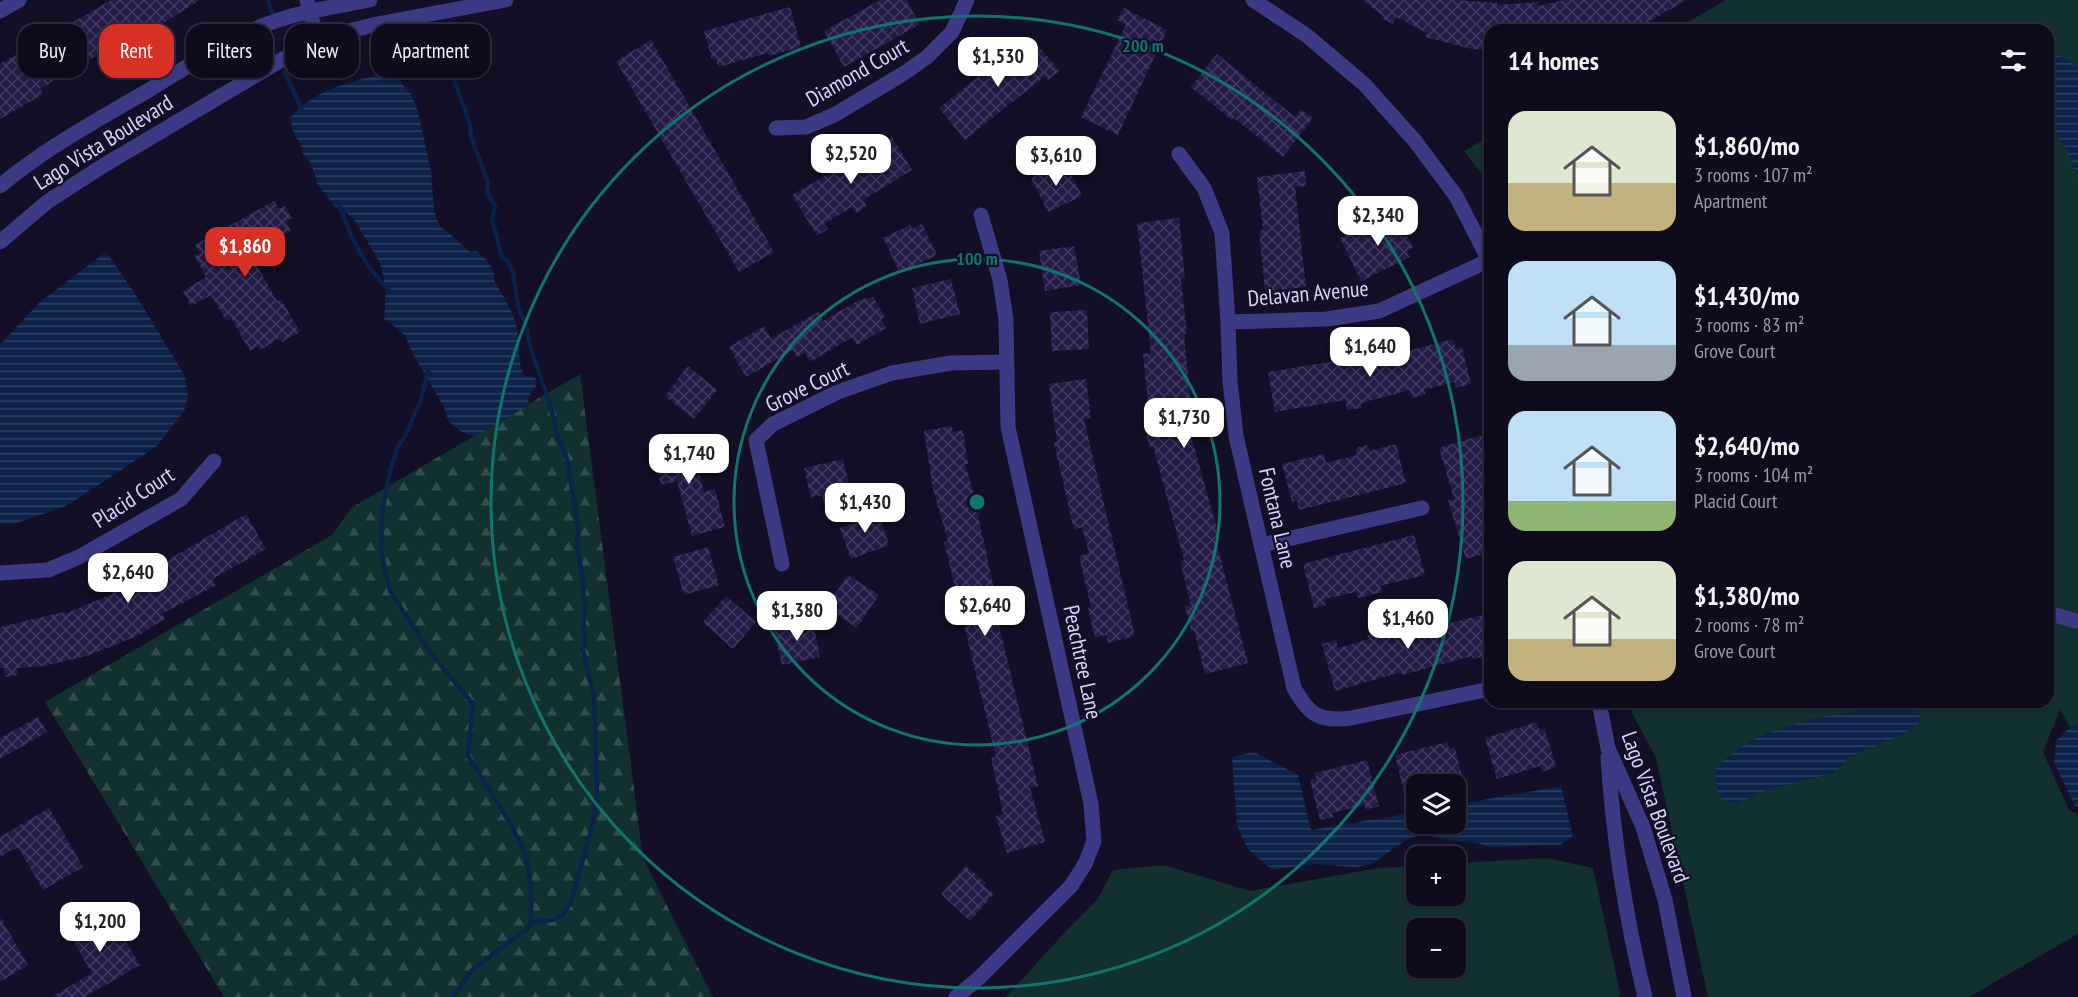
<!DOCTYPE html>
<html lang="en">
<head>
<meta charset="utf-8">
<style>
  body { margin:0; font-family:"PT Sans Narrow",sans-serif; background:#1c1929; color:#f1f3f6; height:100vh; display:flex; flex-direction:column; font-size:22px; white-space:nowrap }
  * { box-sizing:border-box; margin:0 }
  p { font-size:20px; color:#9b9ba3 }
  .icon { flex:none; width:33px; height:33px; fill:none; stroke:currentColor; stroke-width:2; stroke-linecap:round; stroke-linejoin:round }
  .map { position:relative; flex:1; overflow:hidden }
  .drawer { position:absolute; left:1484px; top:24px; width:570px; height:684px; display:flex; flex-direction:column; background:#0e0b1c; border-radius:18px; box-shadow:0 2px 4px #0004,0 0 0 2px #2e2b3b }
  .drawer>* { flex:none }
  .hud { position:absolute; left:18px; top:24px; width:570px; height:54px; display:flex; gap:12px }
  .tools { position:absolute; left:1406px; top:774px; display:grid; gap:12px }
  .tools a { display:grid; place-items:center; width:60px; height:60px; border-radius:12px; background:#0e0b1c; box-shadow:0 2px 4px #0004,0 0 0 2px #2e2b3b; font-size:30px }
  .price { position:absolute; translate:-50% -51px; padding:0 14px; border-radius:12px; background:#fff; color:#222; font-size:20px; line-height:39px; filter:drop-shadow(0 2px 3px #0008) }
  .price::after { content:''; position:absolute; left:50%; top:36px; width:18px; height:14px; margin-left:-9px; background:inherit; clip-path:polygon(0 0,100% 0,50% 100%) }
  .price.current { background:#d93025; color:#fff }
  ul { padding:0; list-style:none }
  li { display:flex; align-items:center; gap:18px; height:150px; padding:0 24px }
  li span { display:grid; place-items:center; flex:none; width:168px; height:120px; border-radius:18px; color:#555 }
  li>.icon { margin-inline-start:auto }
  span .icon { width:72px; height:72px; fill:#fffc; stroke-width:1 }
  li b { font-size:26px }
  h2 { display:flex; justify-content:space-between; align-items:center; height:72px; padding:0 24px; font-size:26px }
  .tag { padding:0 21px; border-radius:18px; background:#0e0b1c; box-shadow:0 2px 4px #0004,0 0 0 2px #2e2b3b; font-size:21px; line-height:54px }
  .tag.current { background:#d93025; color:#fff }
  .map>svg:first-child { display:block }
</style>
</head>
<body>
<div class="map">
<svg width="2078" height="997" viewBox="0 0 2078 997">
  <defs>
    <pattern id="forest-firs" width="22" height="20" patternUnits="userSpaceOnUse" patternTransform="scale(1.5)"><rect width="22" height="20" fill="#12302f"/><path d="M5 1l3.5 6h-7zM16 11l3.5 6h-7z" fill="#344d4e"/></pattern>
    <pattern id="water-rules" width="6" height="5" patternUnits="userSpaceOnUse" patternTransform="scale(1.5)"><rect width="6" height="5" fill="#0c2248"/><path d="M0 2.5h6" fill="none" stroke="#2f4163"/></pattern>
    <pattern id="building-cross-hatch" width="8" height="8" patternUnits="userSpaceOnUse" patternTransform="scale(1.5)"><rect width="8" height="8" fill="#241b47"/><path d="M0 0l8 8M0 8l8-8" fill="none" stroke="#433b63"/></pattern>
  </defs>
  <rect width="100%" height="100%" fill="#130f26"/>
  <path fill="#12302f" fill-rule="evenodd" d="M1726,0H2078V724L2070,727L2060,710L2043,752L2069,810L2078,815V934L1969,997H1708L1656,758L1630,709L1629,702H2048V30H1674Z
    M1489,137V183L1464,151Z
    M1547,858L1593,868L1620,992L1618,997H1006L1066,931L1097,900L1113,870L1164,865L1250,891L1378,868L1416,866V896H1455V863ZM1455,928V968H1416V928Z"/>
  <path fill="url(#forest-firs)" d="M580,374L643,858L713,997H224L45,702L332,535L351,508Z"/>
  <path fill="url(#water-rules)" d="M2048,49L2078,67V177L2066,149L2048,121Z
    M396,72L402,84L411,94L418,111L431,171L434,210L439,225L470,252L476,251C486,258 495,267 494,280C502,295 514,312 517,329C520,343 517,364 525,376L534,377L537,381L536,386L528,398L529,405L476,436C462,435 446,423 445,409L413,354L405,336L397,328L384,319L386,289L380,263L355,221L347,213L337,209L318,185L311,163L302,153L303,149L293,132L290,118C315,87 360,79 396,72Z
    M106,252L134,292L185,376L188,397L184,411L156,447L66,506L14,524H0V345L40,302Z
    M1894,706L1918,711L1922,721L1902,735L1851,756L1835,772L1761,792L1737,804L1722,800C1716,789 1712,777 1719,765C1720,762 1726,759 1729,756C1769,722 1842,712 1894,706Z
    M2078,724V807L2075,806L2054,763L2056,741L2070,727Z
    M1254,752L1298,775L1311,830L1416,812V824H1455V805L1561,786L1573,836L1560,845L1490,847L1478,843L1453,841L1424,835L1409,838L1372,864L1356,867L1313,864L1272,870L1247,848L1237,825L1232,757Z"/>
  <g fill="none" stroke-linecap="round" stroke-linejoin="round">
    <path stroke="#0c2248" stroke-width="4.5" d="M268,0L272,13
      M447,60L470,124L471,137L488,182L487,193L495,206L492,220L502,257L508,261L513,272L518,306L527,328L530,346L550,405L555,422V429L567,459L578,528L577,546L584,585L583,598L586,603L583,628L585,641L583,651L594,696L597,796L591,831L571,902L563,915L552,920L531,922
      M285,72L302,110
      M339,205C353,241 361,261 389,290
      M428,371L421,400L405,436L397,448L390,471L382,512L381,552L390,591L429,651L473,704L468,756L510,823L526,855L531,888V922L528,928L471,971L453,997"/>
  </g>
  <path fill="url(#building-cross-hatch)" d="M111,0H200L155,28L152,23L40,89L43,94L0,119V64Z
    M880,0H906L920,24L844,67L824,31Z
    M1362,0H1455L1497,3V5L1538,2L1539,6L1564,0H1686L1650,21L1651,24L1636,30H1490V50L1471,49L1426,37L1427,33L1396,17L1393,24L1381,18L1383,16Z
    M790,7L801,47L769,56L768,53L718,67L716,59L712,60L704,31Z
    M1124,8L1167,30L1118,135L1081,117L1126,25L1117,20Z
    M1025,39L1028,43L1033,39L1059,71L1048,80L1045,76L965,140L939,108Z
    M651,40L774,252L739,272L616,61Z
    M1217,54L1295,117L1301,109L1313,118L1283,157L1234,118L1232,120L1191,87Z
    M892,137L912,170L863,200L867,206L856,213L852,207L824,224L828,229L817,236L792,195Z
    M1064,161L1082,196L1048,212L1031,178Z
    M1305,171L1306,186L1295,187L1306,287L1265,291L1259,230H1263L1257,177Z
    M274,201L279,209L285,206L292,218L286,222L291,231L250,254L277,301L281,299L300,332L282,342L280,338L260,350L258,346L250,351L231,318L226,321L211,295L191,306L183,291L206,277L195,256L200,253L195,245Z
    M1395,212L1413,248L1407,251L1410,257L1361,281L1340,238L1351,232L1354,236L1384,221L1383,218Z
    M1179,218L1185,278L1181,279L1187,333L1184,334L1191,409L1184,410L1219,536L1215,537L1248,663L1205,674L1194,630L1191,631L1185,606L1191,605L1180,561L1184,560L1153,446L1150,447L1146,435L1151,434L1143,354L1151,353L1137,223Z
    M922,224L937,255L900,273L883,238L910,225L912,229Z
    M1074,246L1081,285L1045,291L1039,251Z
    M951,279L960,314L920,324L912,288Z
    M873,297L885,317L881,319L886,328L857,345L852,337L810,362L805,353L797,357L793,350L746,377L729,347L764,326L771,339L818,312L823,321L859,300Z
    M1087,310L1089,349L1052,351L1050,312Z
    M1453,339L1456,349L1462,347L1471,384L1456,388L1454,382L1424,390L1426,394L1412,398L1410,390L1361,403L1362,408L1347,410L1345,400L1275,412L1268,372L1353,358L1355,365Z
    M688,366L717,390L694,419L665,396Z
    M1086,379L1091,418L1084,419L1135,636L1108,643L1106,635L1095,638L1088,608L1091,607L1079,556L1089,553L1082,527L1074,530L1054,443L1057,442L1049,384Z
    M952,426L953,432L963,430L968,464H965L980,514L978,515L1002,625L999,626L1038,786L1030,788L1045,842L1007,853L996,816L1003,814L991,758L996,757L944,542L948,541L933,489L924,431Z
    M1485,434L1490,449V475L1486,476L1490,487V552L1466,559L1448,500L1454,499L1439,448Z
    M690,437L704,492L715,489L725,527L692,536L677,481L661,485L652,447Z
    M1396,444L1406,483L1299,510L1297,501L1292,502L1282,464L1324,454L1326,463L1357,455L1356,448L1368,445L1370,451Z
    M843,459L852,496L824,503L822,495L811,498L804,468Z
    M877,509L889,545L851,559L840,528L852,524L850,518Z
    M246,514L266,549L212,579L216,585L162,614L165,619L137,636L87,656L44,666L17,668L18,675L5,677L4,668H0V627L64,612L65,614L112,594L111,593L126,584L123,580L137,572L139,577Z
    M1414,535L1425,575L1380,586L1382,592L1358,598L1356,592L1325,599L1326,605L1314,608L1303,564Z
    M708,547L719,585L684,595L673,557Z
    M848,575L879,595L857,628L826,607Z
    M726,596L756,622L733,649L703,622Z
    M1490,613V655L1473,659L1472,656L1402,675L1401,672L1335,691L1322,644L1336,640L1338,648L1369,639L1367,635L1403,625L1405,630L1436,622L1435,619L1448,615L1450,623Z
    M812,619L820,657L782,665L773,627Z
    M38,717L47,732L0,759V738Z
    M1537,722L1540,731L1545,729L1556,767L1542,772L1540,766L1497,779L1485,738Z
    M1448,742L1449,749L1455,748L1464,784H1416V821L1411,822L1395,755Z
    M1367,760L1379,806L1366,810L1365,805L1332,813L1333,817L1320,820L1310,780L1316,779L1315,773Z
    M49,808L83,867L43,890L18,847L0,857V837Z
    M966,866L986,883L984,886L994,894L970,921L941,894Z
    M105,906L140,965L85,997H52L92,973L66,929Z
    M0,917L28,965L0,982Z"/>
  <g fill="none" stroke-linecap="round" stroke-linejoin="round">
    <path stroke="#3d3a85" stroke-width="15" d="M307,0L317,39
      M1253,0L1306,35L1364,84L1415,141L1456,196L1490,262
      M0,11L19,0
      M776,128L806,127L834,115L903,74L927,57L952,32L967,0
      M1179,154L1204,188L1222,233L1228,322L1230,381L1236,436L1294,688C1309,715 1319,722 1351,718L1490,689
      M0,186C45,148 98,120 149,90C185,68 221,44 260,27C294,12 334,7 370,0
      M0,242L47,202L101,167L317,39L377,24L506,0
      M1228,322L1327,319L1379,311L1490,260
      M1261,545L1422,508
      M782,564L756,440L773,424L838,392L892,373L951,363L1006,362
      M0,573L48,570L79,557L181,499L214,461
      M2048,613L2076,621
      M1599,702L1608,748L1643,827L1665,900L1684,997
      M1608,757C1613,837 1626,919 1645,997
      M956,997L979,978L1071,886L1085,864L1094,841L1091,804L1008,427L1006,320L1000,280L981,215"/>
  </g>
  <g fill="none" stroke="#0f766e" stroke-width="3">
    <circle cx="977" cy="502" r="243"/>
    <circle cx="977" cy="502" r="486"/>
  </g>
  <g text-anchor="middle" dominant-baseline="central" stroke-width="4.5" stroke-linejoin="round" paint-order="stroke">
    <g font-size="22" fill="#d9d4ff" stroke="#130f26">
      <text transform="translate(857 72) rotate(-30)">Diamond Court</text>
      <text transform="translate(103 142) rotate(-32)">Lago Vista Boulevard</text>
      <text transform="translate(1308 293) rotate(-5)">Delavan Avenue</text>
      <text transform="translate(807 386) rotate(-26)">Grove Court</text>
      <text transform="translate(133 497) rotate(-33)">Placid Court</text>
      <text transform="translate(1278 518) rotate(77)">Fontana Lane</text>
      <text transform="translate(1083 662) rotate(78)">Peachtree Lane</text>
      <text transform="translate(1656 807) rotate(70)">Lago Vista Boulevard</text>
    </g>
  </g>
  <circle cx="977" cy="502" r="9" fill="#0f766e" stroke="#130f26" stroke-width="3"/>
  <g font-size="18" text-anchor="middle" font-weight="bold" fill="#0f766e" stroke="#130f26" stroke-width="4.5" stroke-linejoin="round" paint-order="stroke">
    <text x="1143" y="52">200 m</text>
    <text x="977" y="265">100 m</text>
  </g>
</svg>
<div class="tools">
<a><svg class="icon" aria-label="layers" viewBox="0 0 24 24"><path d="M12 4l9 5-9 5-9-5zM3 14l9 5 9-5"/></svg></a>
<a>+</a>
<a>−</a>
</div>
<b class="price" style="left:998px;top:88px">$1,530</b>
<b class="price" style="left:851px;top:185px">$2,520</b>
<b class="price" style="left:1056px;top:187px">$3,610</b>
<b class="price" style="left:1378px;top:247px">$2,340</b>
<b class="price current" style="left:245px;top:278px">$1,860</b>
<b class="price" style="left:1370px;top:378px">$1,640</b>
<b class="price" style="left:1184px;top:449px">$1,730</b>
<b class="price" style="left:689px;top:485px">$1,740</b>
<b class="price" style="left:865px;top:534px">$1,430</b>
<b class="price" style="left:128px;top:604px">$2,640</b>
<b class="price" style="left:985px;top:637px">$2,640</b>
<b class="price" style="left:797px;top:642px">$1,380</b>
<b class="price" style="left:1408px;top:650px">$1,460</b>
<b class="price" style="left:100px;top:953px">$1,200</b>
<div class="hud">
<a class="tag">Buy</a>
<a class="tag current">Rent</a>
<a class="tag">Filters</a>
<a class="tag">New</a>
<a class="tag">Apartment</a>
</div>
<section class="drawer">
<h2>14 homes<svg class="icon" aria-label="filters" viewBox="0 0 24 24"><path d="M4 7h16M4 17h16"/><circle cx="9" cy="7" r="2"/><circle cx="15" cy="17" r="2"/></svg></h2>
<ul>
<li><span style="background:linear-gradient(#dfe7d0 60%,#c2b280 0)"><svg class="icon" aria-label="home" viewBox="0 0 24 24"><path d="M3 11l9-7 9 7M6 9v11h12V9"/></svg></span><div><b>$1,860/mo</b><p>3 rooms · 107 m²</p><p>Apartment</p></div></li>
<li><span style="background:linear-gradient(#bfe0f5 70%,#9aa5b1 0)"><svg class="icon" aria-label="home" viewBox="0 0 24 24"><path d="M3 11l9-7 9 7M6 9v11h12V9"/></svg></span><div><b>$1,430/mo</b><p>3 rooms · 83 m²</p><p>Grove Court</p></div></li>
<li><span style="background:linear-gradient(#bfe0f5 75%,#8fb573 0)"><svg class="icon" aria-label="home" viewBox="0 0 24 24"><path d="M3 11l9-7 9 7M6 9v11h12V9"/></svg></span><div><b>$2,640/mo</b><p>3 rooms · 104 m²</p><p>Placid Court</p></div></li>
<li><span style="background:linear-gradient(#dfe7d0 65%,#c2b280 0)"><svg class="icon" aria-label="home" viewBox="0 0 24 24"><path d="M3 11l9-7 9 7M6 9v11h12V9"/></svg></span><div><b>$1,380/mo</b><p>2 rooms · 78 m²</p><p>Grove Court</p></div></li>
</ul>
</section>
</div>
</body>
</html>
